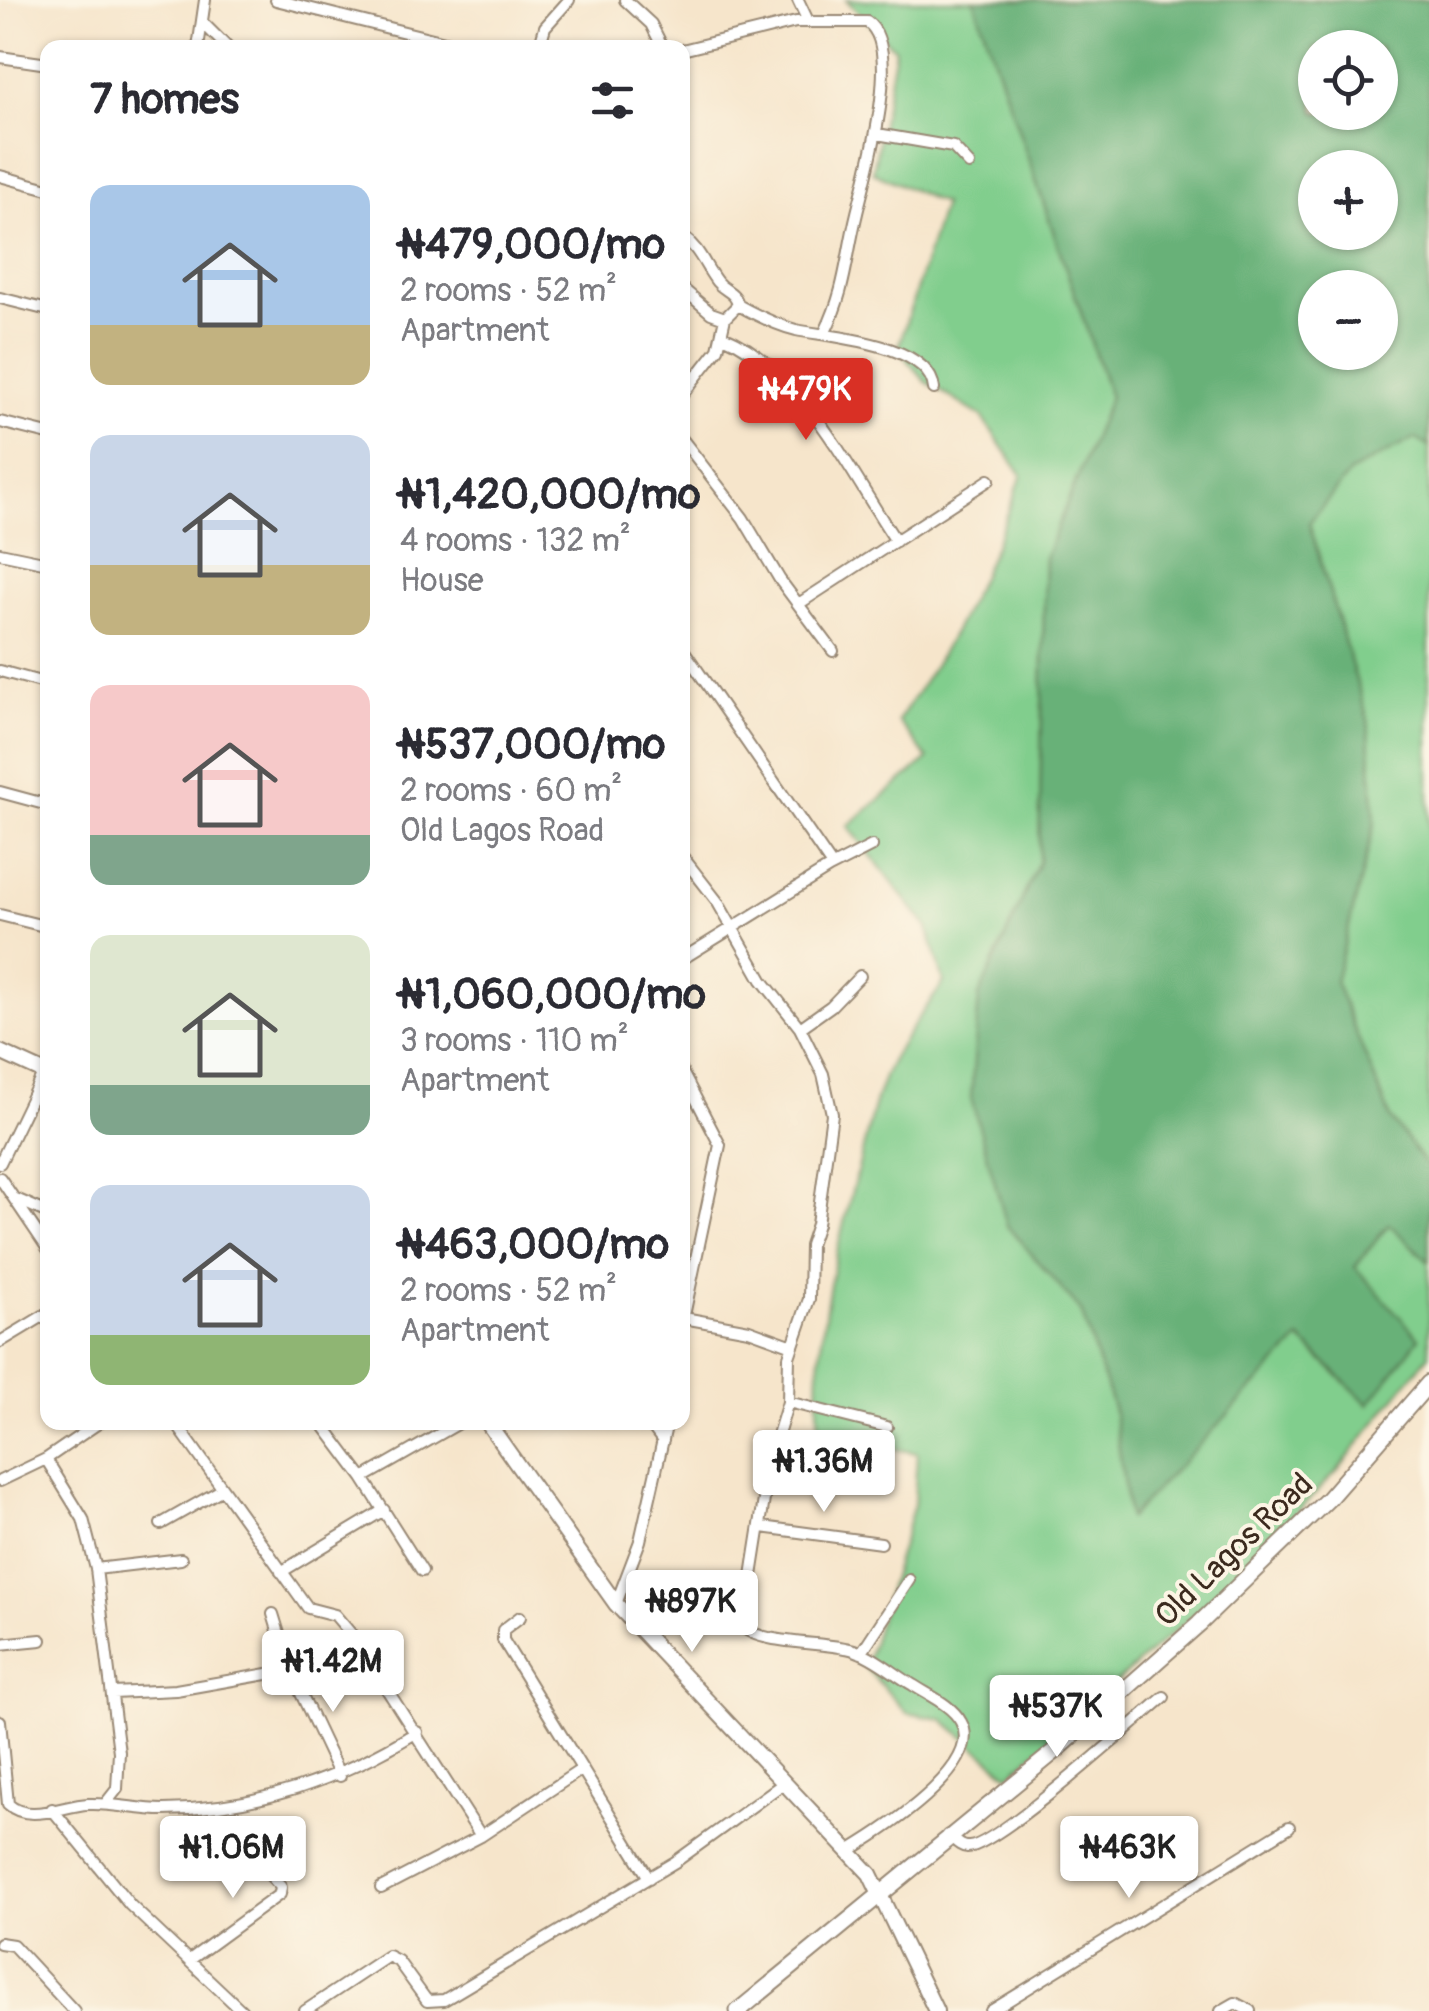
<!DOCTYPE html>
<html lang="en">
<head>
<meta charset="utf-8">
<style>
  body { margin:0; font-family:Pangolin,sans-serif; background:#f2f2f3; color:#2b2b33; height:100vh; display:flex; flex-direction:column; font-size:38px; white-space:nowrap }
  * { box-sizing:border-box; margin:0 }
  p { font-size:32px; color:#7c7c81 }
  .icon { flex:none; width:55px; height:55px; fill:none; stroke:currentColor; stroke-width:2; stroke-linecap:round; stroke-linejoin:round }
  .map { position:relative; flex:1; overflow:hidden }
  .side { position:absolute; left:40px; top:40px; width:650px; height:1390px; display:flex; flex-direction:column; background:#fff; border-radius:20px; box-shadow:0 2px 8px #0004 }
  .side>* { flex:none }
  .buttons { position:absolute; left:1298px; top:30px; display:grid; gap:20px }
  .buttons a { display:grid; place-items:center; width:100px; height:100px; border-radius:50%; background:#fff; box-shadow:0 2px 8px #0004; font-size:50px }
  .price { position:absolute; translate:-50% -85px; padding:0 22px; border-radius:10px; background:#fff; color:#222; font-size:32px; line-height:65px; filter:drop-shadow(0 2px 5px #0008) }
  .price::after { content:''; position:absolute; left:50%; top:60px; width:30px; height:22px; margin-left:-15px; background:inherit; clip-path:polygon(0 0,100% 0,50% 100%) }
  .price.on { background:#d93025; color:#fff }
  ul { padding:0; list-style:none }
  li { display:flex; align-items:center; gap:30px; height:250px; padding:0 50px }
  li span { display:grid; place-items:center; flex:none; width:280px; height:200px; border-radius:20px; color:#555 }
  li>.icon { margin-inline-start:auto }
  span .icon { width:120px; height:120px; fill:#fffc; stroke-width:1 }
  li b { font-size:42px }
  h2 { display:flex; justify-content:space-between; align-items:center; height:120px; padding:0 50px; font-size:42px }
  .map>svg:first-child { display:block }
</style>
</head>
<body>
<div class="map">
<svg width="1429" height="2011" viewBox="0 0 1429 2011">
  <rect width="100%" height="100%" fill="#fcf5e5"/>
  <filter id="ink" filterUnits="userSpaceOnUse"><feTurbulence type="fractalNoise" baseFrequency=".01" numOctaves="2"/><feDisplacementMap in="SourceGraphic" scale="20" xChannelSelector="R" yChannelSelector="G"/><feConvolveMatrix kernelMatrix="1 2 1 2 8 2 1 2 1" color-interpolation-filters="sRGB"/></filter>
  <filter id="wash" filterUnits="userSpaceOnUse"><feTurbulence type="fractalNoise" baseFrequency=".0048" numOctaves="4" result="noise"/><feDisplacementMap in="SourceGraphic" scale="40" xChannelSelector="R" yChannelSelector="G"/><feGaussianBlur stdDeviation="2.25" result="paint"/><feColorMatrix in="noise" values="0 0 0 0 0 0 0 0 0 0 0 0 0 0 0 0 0 1.4 0 .05"/><feComposite in="paint" operator="in"/></filter>
  <g filter="url(#wash)">
    <rect width="100%" height="100%" fill="#f6e5cb"/>
    <path fill="#81ce8d" stroke="#5e7c56" stroke-width="2.5" d="M846,0H974L1110,397L1045,558L1039,862L979,996L1007,1226L1081,1311L1113,1407L1129,1517L1300,1339L1368,1404L1355,1267L1389,1224L1429,1262V1355L1338,1470L1213,1598L1009,1775L942,1719L907,1713L865,1667L914,1505L917,1453L819,1434C813,1343 834,1256 858,1169C867,1135 874,1097 889,1066C903,1037 926,1009 944,982L928,928L848,826L928,759L898,721C957,636 987,572 1022,475L982,417L925,381L898,349L943,204L873,172L895,49Z
      M1415,437L1429,447V1169L1391,1119L1335,982L1375,822L1368,720L1309,523L1350,472Z"/>
    <path fill="#68b178" stroke="#526e4b" stroke-width="2.5" fill-rule="evenodd" d="M974,0H1429V447L1415,438L1350,472L1309,523L1368,720L1375,822L1335,982L1391,1119L1429,1169V1262L1389,1224L1355,1267L1419,1338L1369,1404L1300,1339L1129,1518L1113,1407L1081,1311L1007,1226L971,1098L979,996L1039,862L1045,558L1110,397ZM1315,48H1380V112H1315ZM1315,168H1380V232H1315ZM1315,288H1380V352H1315Z"/>
  </g>
  <g filter="url(#ink)">
    <g fill="none" stroke-linecap="round" stroke-linejoin="round">
      <g stroke="#988874" stroke-width="14">
        <path id="street" d="M276,0L469,48
          M625,0L651,24L663,48
          M798,0L808,21
          M203,23L228,48
          M198,48L205,0
          M539,48L545,27L569,0
          M682,50L796,22H867C904,46 866,176 857,213C846,257 846,289 825,332
          M0,57L48,64
          M877,134L953,147L969,164
          M0,176L48,189
          M682,236C700,249 704,265 717,282C725,292 735,291 738,305L725,318L718,349L682,395
          M682,288L711,313L725,318
          M0,298L48,310
          M738,305C756,315 775,325 796,330C830,337 930,343 934,389
          M723,336C802,369 849,471 896,541
          M0,422L48,434
          M682,439L743,518L780,580L833,651
          M0,553L48,563
          M800,603L989,480
          M682,648L832,866
          M0,671L48,684
          M0,792L48,805
          M682,856L717,901L762,980L800,1028L823,1074L832,1114L817,1224L810,1245L809,1299L789,1357L788,1402L770,1461L744,1627C757,1644 829,1642 854,1650C874,1656 894,1674 913,1685C928,1695 952,1705 961,1722C986,1766 879,1833 849,1851
          M0,915L48,927
          M682,959L829,868L872,846
          M800,1028L831,1006L860,976
          M682,1072L720,1145L682,1325
          M0,1163L44,1072
          M0,1178L48,1249
          M16,1199L48,1213
          M684,1318L749,1330L793,1346
          M0,1342L48,1313
          M788,1402L887,1427
          M175,1422L308,1608L335,1615L352,1635L481,1836
          M321,1422L363,1478L422,1571
          M649,1422L663,1441
          M46,1459L83,1519L96,1569L119,1752L117,1789L106,1803
          M363,1478L461,1422
          M0,1481L46,1459L100,1422
          M161,1524L221,1490
          M762,1527L881,1543
          M96,1569L181,1559
          M281,1572L384,1510
          M616,1604L640,1541L667,1422
          M273,1614L290,1670L340,1776
          M520,1617L503,1630V1640L649,1878
          M0,1644L41,1640
          M861,1653L909,1580
          M113,1693L176,1690L290,1670
          M0,1721L8,1804C29,1824 63,1805 88,1804C114,1803 138,1810 164,1810C257,1809 339,1780 417,1732
          M52,1809L130,1905L242,2011
          M948,1835C954,1839 960,1847 967,1847C992,1850 1137,1720 1164,1697
          M381,1888L481,1836L579,1771
          M0,1943L13,1945L74,2011
          M191,1959L280,1894L281,1887L238,1841
          M305,2011L388,1956L398,1961L427,2001L444,2000L675,1862L784,1783
          M991,2011L1289,1827
          M1221,2011L1235,2003L1250,2011"/>
      </g>
      <g stroke="#988874" stroke-width="18">
        <path id="secondary" d="M0,1052L48,1074
          M487,1422L616,1604L870,1874L936,2011"/>
      </g>
      <g stroke="#988874" stroke-width="19">
        <path id="primary" d="M738,2011L1059,1748L1199,1624L1328,1499L1429,1383"/>
      </g>
      <use href="#street" stroke="#fff" stroke-width="10"/>
      <use href="#secondary" stroke="#fff" stroke-width="14"/>
      <use href="#primary" stroke="#fff" stroke-width="15"/>
    </g>
  </g>
  <g text-anchor="middle" dominant-baseline="central" stroke-width="8" stroke-linejoin="round" paint-order="stroke">
    <g font-size="32" fill="#3b2a1e" stroke="#fcf5e5">
      <text transform="translate(1234 1550) rotate(-44)">Old Lagos Road</text>
    </g>
  </g>
</svg>
<div class="buttons">
<a><svg class="icon" aria-label="locate" viewBox="0 0 24 24"><circle cx="12" cy="12" r="6"/><path d="M12 2v4M12 18v4M2 12h4M18 12h4"/></svg></a>
<a>+</a>
<a>−</a>
</div>
<b class="price on" style="left:806px;top:443px">₦479K</b>
<b class="price" style="left:824px;top:1515px">₦1.36M</b>
<b class="price" style="left:692px;top:1655px">₦897K</b>
<b class="price" style="left:333px;top:1715px">₦1.42M</b>
<b class="price" style="left:1057px;top:1760px">₦537K</b>
<b class="price" style="left:233px;top:1901px">₦1.06M</b>
<b class="price" style="left:1129px;top:1901px">₦463K</b>
<section class="side">
<h2>7 homes<svg class="icon" aria-label="filters" viewBox="0 0 24 24"><path d="M4 7h16M4 17h16"/><circle cx="9" cy="7" r="2"/><circle cx="15" cy="17" r="2"/></svg></h2>
<ul>
<li><span style="background:linear-gradient(#a9c7e8 70%,#c2b280 0)"><svg class="icon" aria-label="home" viewBox="0 0 24 24"><path d="M3 11l9-7 9 7M6 9v11h12V9"/></svg></span><div><b>₦479,000/mo</b><p>2 rooms · 52 m²</p><p>Apartment</p></div></li>
<li><span style="background:linear-gradient(#c9d6e8 65%,#c2b280 0)"><svg class="icon" aria-label="home" viewBox="0 0 24 24"><path d="M3 11l9-7 9 7M6 9v11h12V9"/></svg></span><div><b>₦1,420,000/mo</b><p>4 rooms · 132 m²</p><p>House</p></div></li>
<li><span style="background:linear-gradient(#f6c9c9 75%,#7fa58c 0)"><svg class="icon" aria-label="home" viewBox="0 0 24 24"><path d="M3 11l9-7 9 7M6 9v11h12V9"/></svg></span><div><b>₦537,000/mo</b><p>2 rooms · 60 m²</p><p>Old Lagos Road</p></div></li>
<li><span style="background:linear-gradient(#dfe7d0 75%,#7fa58c 0)"><svg class="icon" aria-label="home" viewBox="0 0 24 24"><path d="M3 11l9-7 9 7M6 9v11h12V9"/></svg></span><div><b>₦1,060,000/mo</b><p>3 rooms · 110 m²</p><p>Apartment</p></div></li>
<li><span style="background:linear-gradient(#c9d6e8 75%,#8fb573 0)"><svg class="icon" aria-label="home" viewBox="0 0 24 24"><path d="M3 11l9-7 9 7M6 9v11h12V9"/></svg></span><div><b>₦463,000/mo</b><p>2 rooms · 52 m²</p><p>Apartment</p></div></li>
</ul>
</section>
</div>
</body>
</html>
